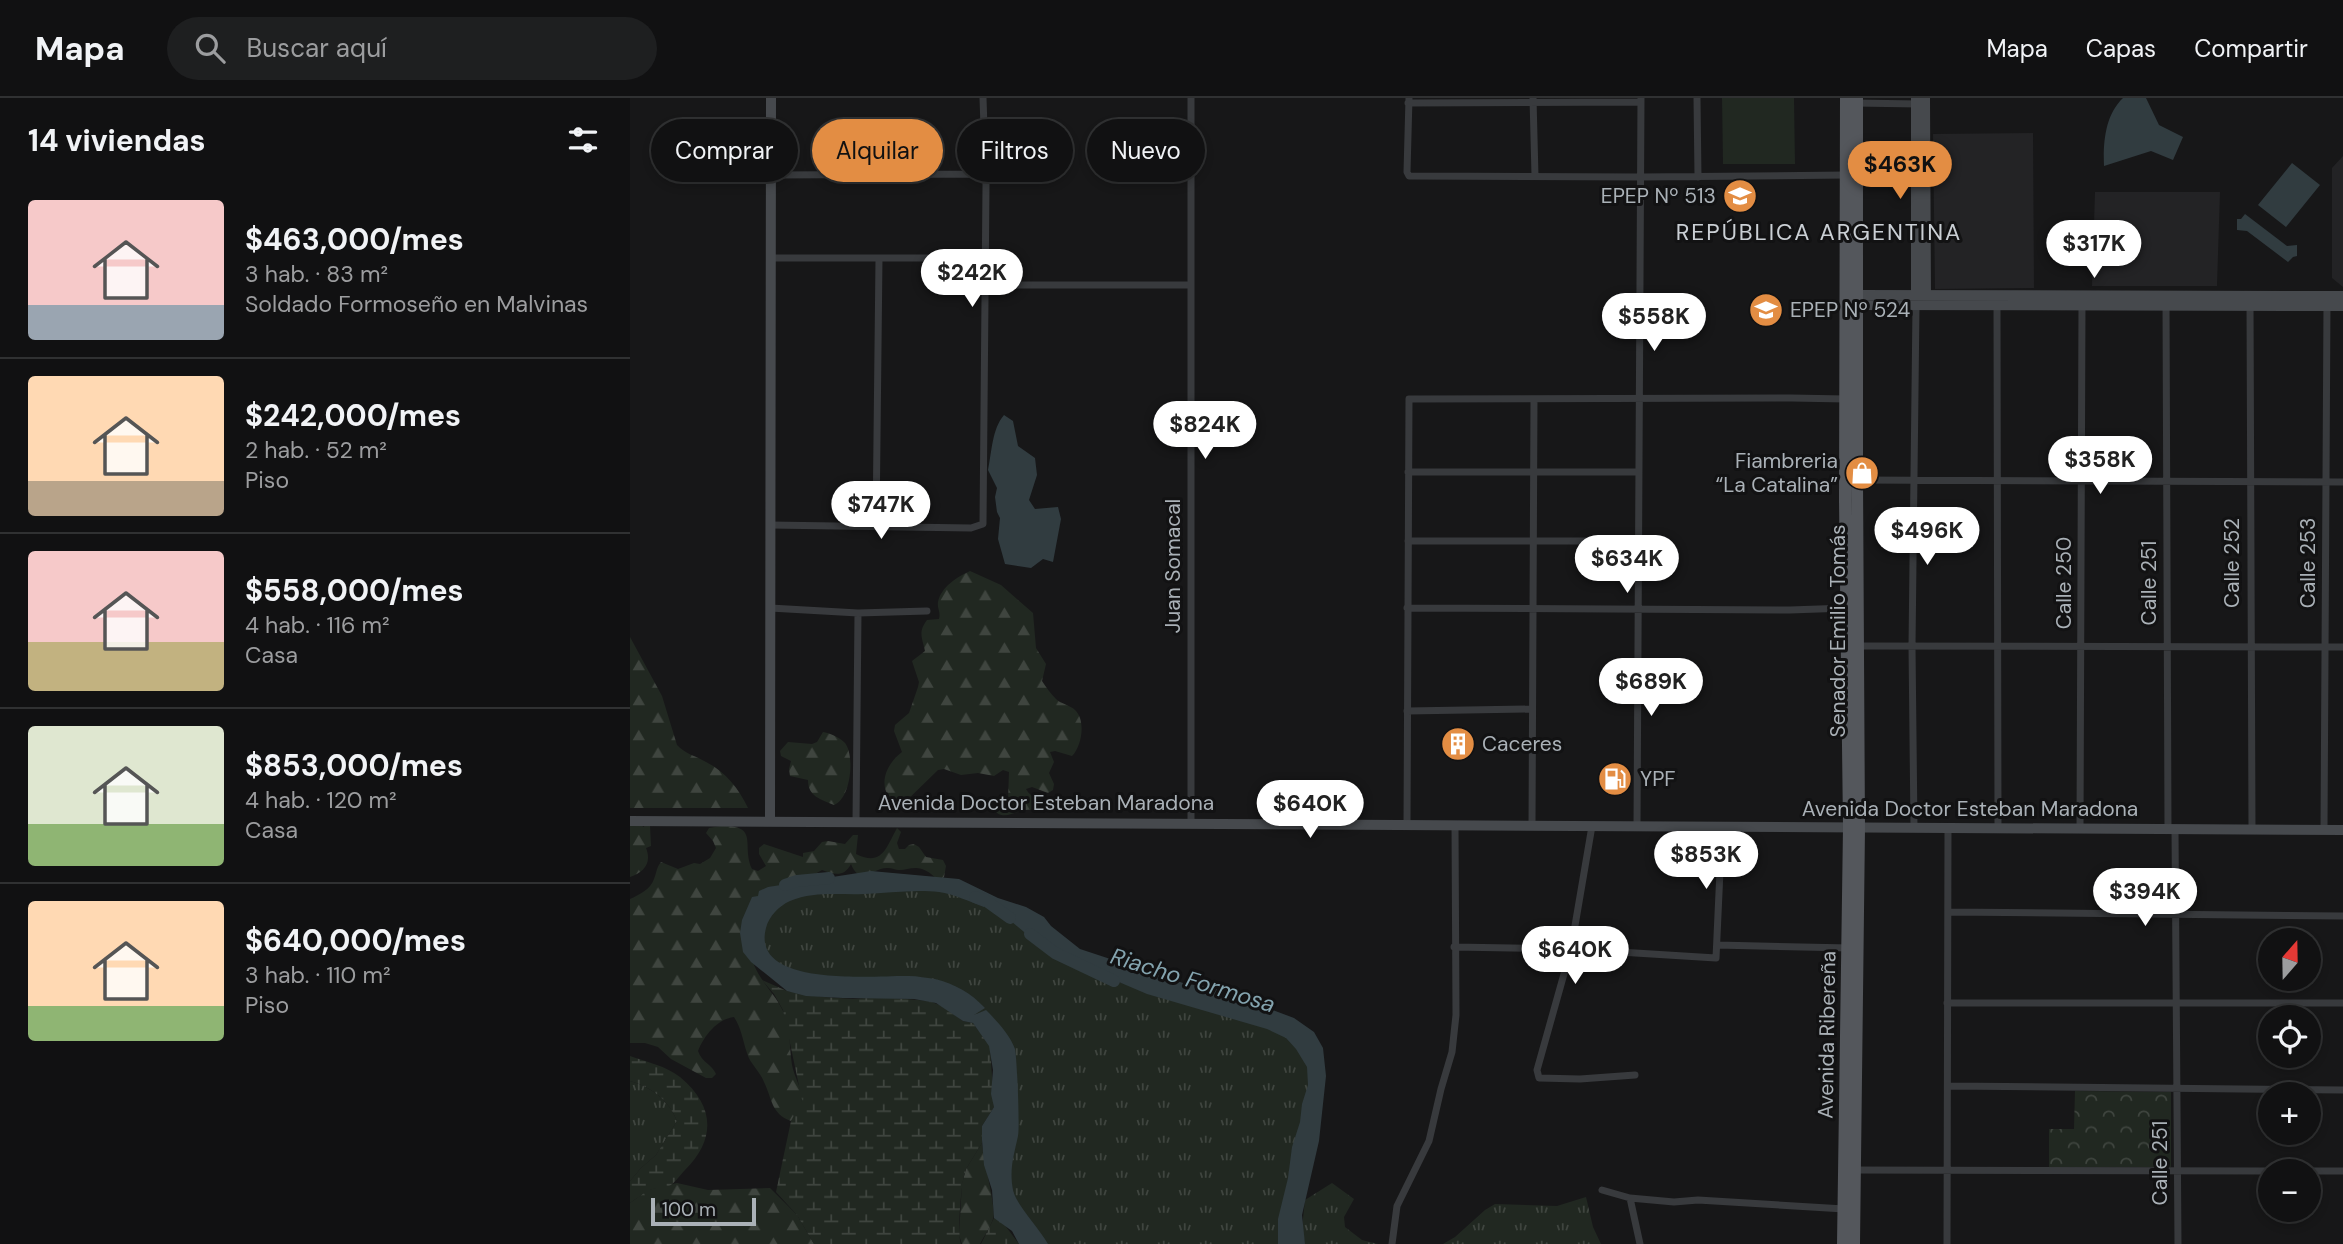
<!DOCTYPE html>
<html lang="es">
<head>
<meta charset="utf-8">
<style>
  body { margin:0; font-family:"DM Sans",sans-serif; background:#1e1f20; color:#f1f3f6; height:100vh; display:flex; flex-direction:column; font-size:26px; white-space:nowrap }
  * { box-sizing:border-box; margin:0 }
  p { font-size:23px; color:#9c9d9f }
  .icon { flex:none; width:38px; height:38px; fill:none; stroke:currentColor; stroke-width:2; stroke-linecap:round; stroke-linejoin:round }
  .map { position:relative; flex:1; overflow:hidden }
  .sheet { display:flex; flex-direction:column; background:#111112; width:630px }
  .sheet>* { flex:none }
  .guide { position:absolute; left:21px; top:21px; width:665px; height:63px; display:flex; gap:14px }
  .needle { width:46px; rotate:20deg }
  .fabs { position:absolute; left:1628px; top:830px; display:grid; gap:14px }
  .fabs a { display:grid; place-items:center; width:63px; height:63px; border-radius:50%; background:#111112; box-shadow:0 4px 10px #0003,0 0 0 2px #303132; font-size:35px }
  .scale { position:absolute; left:21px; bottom:18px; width:105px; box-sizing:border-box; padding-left:7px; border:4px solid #aab1b7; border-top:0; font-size:19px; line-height:24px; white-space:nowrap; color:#aab1b7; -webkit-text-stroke:5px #121213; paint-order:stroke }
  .price { position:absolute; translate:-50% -60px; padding:0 16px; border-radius:24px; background:#fff; color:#222; font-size:23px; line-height:46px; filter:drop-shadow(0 2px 4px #0008) }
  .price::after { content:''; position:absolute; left:50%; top:42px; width:21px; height:16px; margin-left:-10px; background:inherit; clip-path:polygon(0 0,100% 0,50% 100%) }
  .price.on { background:#e38d43; color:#111 }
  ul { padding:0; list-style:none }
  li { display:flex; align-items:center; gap:21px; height:175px; padding:0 28px }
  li+li { border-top:2px solid #303132 }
  li span { display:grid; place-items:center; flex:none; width:196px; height:140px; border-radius:7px; color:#555 }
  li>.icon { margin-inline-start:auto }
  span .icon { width:84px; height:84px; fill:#fffc; stroke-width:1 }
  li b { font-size:30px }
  h2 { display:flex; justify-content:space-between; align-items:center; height:84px; padding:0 28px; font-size:30px }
  .tag { padding:0 24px; border-radius:32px; background:#111112; box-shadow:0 4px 10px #0003,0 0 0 2px #303132; font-size:24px; line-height:63px }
  .tag.on { background:#e38d43; color:#111 }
  header { display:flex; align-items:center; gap:42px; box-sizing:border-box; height:98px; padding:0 35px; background:#111112; border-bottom:2px solid #303132 }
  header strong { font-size:33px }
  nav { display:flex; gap:38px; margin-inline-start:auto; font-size:24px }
  .search { width:490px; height:63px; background:#1e1f20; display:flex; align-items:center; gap:18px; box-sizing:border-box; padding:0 24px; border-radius:38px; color:#9c9d9f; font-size:26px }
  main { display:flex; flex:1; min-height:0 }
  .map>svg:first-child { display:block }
</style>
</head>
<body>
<header>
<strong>Mapa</strong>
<div class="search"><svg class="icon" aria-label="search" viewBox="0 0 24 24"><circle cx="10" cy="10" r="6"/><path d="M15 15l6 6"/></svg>Buscar aquí</div>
<nav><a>Mapa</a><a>Capas</a><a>Compartir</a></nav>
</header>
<main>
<section class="sheet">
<h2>14 viviendas<svg class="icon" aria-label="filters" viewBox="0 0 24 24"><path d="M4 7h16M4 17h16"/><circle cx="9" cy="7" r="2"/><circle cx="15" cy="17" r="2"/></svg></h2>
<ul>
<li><span style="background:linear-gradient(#f6c9c9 75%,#9aa5b1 0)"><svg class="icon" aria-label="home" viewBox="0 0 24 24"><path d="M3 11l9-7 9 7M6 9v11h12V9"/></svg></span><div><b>$463,000/mes</b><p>3 hab. · 83 m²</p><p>Soldado Formoseño en Malvinas</p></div></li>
<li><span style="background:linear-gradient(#ffd9b3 75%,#b9a48a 0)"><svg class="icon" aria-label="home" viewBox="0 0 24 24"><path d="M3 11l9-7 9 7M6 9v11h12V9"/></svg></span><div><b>$242,000/mes</b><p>2 hab. · 52 m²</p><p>Piso</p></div></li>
<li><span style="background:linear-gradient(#f6c9c9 65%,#c2b280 0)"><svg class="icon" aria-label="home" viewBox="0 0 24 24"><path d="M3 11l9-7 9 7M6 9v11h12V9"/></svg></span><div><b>$558,000/mes</b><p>4 hab. · 116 m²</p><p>Casa</p></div></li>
<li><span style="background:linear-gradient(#dfe7d0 70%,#8fb573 0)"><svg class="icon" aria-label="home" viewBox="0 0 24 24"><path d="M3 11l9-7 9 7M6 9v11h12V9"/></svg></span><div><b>$853,000/mes</b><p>4 hab. · 120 m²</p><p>Casa</p></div></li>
<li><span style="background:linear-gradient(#ffd9b3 75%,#8fb573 0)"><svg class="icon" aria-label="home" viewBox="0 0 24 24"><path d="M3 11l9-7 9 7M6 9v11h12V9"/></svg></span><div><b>$640,000/mes</b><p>3 hab. · 110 m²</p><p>Piso</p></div></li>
</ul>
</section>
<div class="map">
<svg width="1713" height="1146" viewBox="0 0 1713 1146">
  <defs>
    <pattern id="grass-tufts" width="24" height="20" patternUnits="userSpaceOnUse" patternTransform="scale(1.75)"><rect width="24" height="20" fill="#212821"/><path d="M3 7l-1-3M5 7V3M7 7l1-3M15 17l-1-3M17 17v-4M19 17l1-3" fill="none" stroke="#3f453f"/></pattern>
    <pattern id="forest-firs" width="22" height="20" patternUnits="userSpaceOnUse" patternTransform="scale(1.75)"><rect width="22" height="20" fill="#212821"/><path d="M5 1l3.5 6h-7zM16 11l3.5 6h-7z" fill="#3f453f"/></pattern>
    <pattern id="wetland-marsh" width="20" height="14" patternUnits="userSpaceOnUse" patternTransform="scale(1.75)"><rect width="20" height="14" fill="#212821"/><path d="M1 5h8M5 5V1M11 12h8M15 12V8" fill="none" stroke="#3f453f"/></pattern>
    <pattern id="park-crowns" width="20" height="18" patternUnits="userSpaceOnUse" patternTransform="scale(1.75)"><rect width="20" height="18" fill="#212821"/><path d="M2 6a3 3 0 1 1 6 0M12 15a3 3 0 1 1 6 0" fill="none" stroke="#3f453f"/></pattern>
  </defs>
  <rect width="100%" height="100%" fill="#171718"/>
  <path fill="#232325" d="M1403,35L1404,190L1305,191L1303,36Z
    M1713,58V189L1702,180V70Z
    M1465,94H1590L1587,188H1462Z"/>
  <path fill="url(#grass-tufts)" d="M292,787L355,802L425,855L481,882L645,927L682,968L667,1146H396L382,1122L374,985L355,924L338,911L137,870L123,808L144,792Z
    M0,983C21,989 39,1002 47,1023L26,1057L11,1070L0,1083Z
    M702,1085L724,1101L714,1119L715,1129L732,1142L748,1146H675L672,1130L675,1102Z
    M956,1099L963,1129L971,1146H813L825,1139L855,1112L865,1106L927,1108Z"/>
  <path fill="url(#forest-firs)" d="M340,473L371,487L403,515L406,550L416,566L412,583C416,589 421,596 426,601C431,606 440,607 445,612C456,622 452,648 442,658L425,653L420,654L424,664L419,675L424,686L423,692L418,695L402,689L396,691C401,701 411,700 419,708L415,712C409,713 403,711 396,712C384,713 373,724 363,711L378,702L379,674L373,672L364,678L348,675L331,677L314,671L308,672L271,708C245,696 253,668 272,654L264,633L265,627L279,615L288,589L289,584L282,563L295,553C292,539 288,534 297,522L309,521C311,514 307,511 308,504C311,489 327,479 340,473Z
    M0,539L32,598L47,647C55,656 66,658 76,664C96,674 109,691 118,710H0Z
    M193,634C199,635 209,639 214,644C225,654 222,700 204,707C191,701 178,699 178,682L160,678L159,671L161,663L151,658L150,653L158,644L182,646L187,644Z
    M15,725L20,728L21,748L16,750C22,765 14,774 0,779V726L10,727L14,729Z
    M91,728C130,727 111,747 122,771L128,773L136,768L129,756V750L134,746L173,759V755L184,753L192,744L198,743L215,746L223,737H228L226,756C252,769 256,750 267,730L271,734L267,745L269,751H275L279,747L284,746L289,749L296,759L313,762L316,768L314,779L310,783C304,779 299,773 292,771C283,768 277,772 269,772C266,772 262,770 258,770C244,769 230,789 221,766C214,779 205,777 192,772L173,783L149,789L124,867C131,884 145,896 153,913C161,930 159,949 162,967C164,978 171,989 172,999C172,1008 167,1018 161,1023C141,1016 142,1000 134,984C130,973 120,966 117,955C113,943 111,929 104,919C87,921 74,938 68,953C72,965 82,966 86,976L82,980H76L41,961L28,949L15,945H0V801C9,797 21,791 24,781C27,774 26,770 31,764L48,771L64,765L70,766L80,760L86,750L83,743L76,735L79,730Z
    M352,1045C353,1061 367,1112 363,1121C360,1130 354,1138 350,1146H332L329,1137L332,1086L336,1071Z
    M47,1085L78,1092L140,1090L167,1117L184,1146H0V1105L18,1092Z"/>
  <path fill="url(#wetland-marsh)" d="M132,882L157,893L194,899L223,901L253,899L299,903L312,908L333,923L343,925L360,948L364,1009L352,1028V1045L336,1071L334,1078C331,1089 327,1137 331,1146H184L167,1117L146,1094L161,1023L172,1002L153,912L144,896Z
    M0,958C17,964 36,968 50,979C85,1008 86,1041 55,1072C50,1077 45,1085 39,1088C33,1091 24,1089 18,1093C12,1096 6,1101 0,1105V1083L11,1070L26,1057L47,1023C39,1002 21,989 0,983Z
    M364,1120L371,1122L389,1146H351Z"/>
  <path fill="url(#park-crowns)" d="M1445,993L1541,994V1069H1419V1031H1444Z"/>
  <path fill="#212821" d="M1092,0H1164L1165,66H1093Z"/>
  <path fill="#313c40" d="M1493,0H1516L1529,27L1553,39L1543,62L1521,53L1474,68C1473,45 1475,17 1493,0Z
    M1662,65L1690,87L1656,129L1628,107Z
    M1615,116L1657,148L1667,147V158L1663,159L1658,164L1617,133L1607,132V121H1611Z
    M374,317L383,323L388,348L405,360L407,377L399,402L405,411L428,409L431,421L423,464L413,461L401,470L375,466L368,441L370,420L367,414L365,399L367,390L358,372C362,353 362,331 374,317Z
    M241,773L329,781L368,800L396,809L414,819L421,828L450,851L556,886L582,889L664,920L684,934L693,950L696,978L689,1043L672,1117L675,1146H648V1121L658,1080L662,1049L670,1024L672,1006L678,987L677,969L666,951L656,940L637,931L517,896L442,864L400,839L356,802L354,809C340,804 324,796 309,794C285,791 258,795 234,796C209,797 184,793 160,803C149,808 139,818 136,830C120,891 247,877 279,878C288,878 296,880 305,881C325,886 341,895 355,910L344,917L356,912C366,922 380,937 385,951C387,960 390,1029 388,1038C384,1057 379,1071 383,1092C386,1107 409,1130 418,1146H389L382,1133L364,1120L362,1092L354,1067L352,1042V1028L364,1009L361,996L363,972L359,948L343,925L333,923L306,905L284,901L213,900L176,898L157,893L121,864L113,854L110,835L112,822L122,799L128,798L129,793L138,789Z"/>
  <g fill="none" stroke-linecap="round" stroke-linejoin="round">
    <path stroke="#313c40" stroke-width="12" d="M155,787L167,783L199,780
      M345,799L355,802L380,820
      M400,836L425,855L484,883"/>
    <path stroke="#383a3d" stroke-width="7" d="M779,0L777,74L779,78L1011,79L1216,77
      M903,0L905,78
      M1067,0L1068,79
      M778,5L1011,4
      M1224,5L1289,6
      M142,77L355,76
      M140,160H354
      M356,187H560
      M1536,204L1538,731
      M1620,204L1622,732
      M1367,206L1368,730
      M778,374H1008
      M1224,382L1713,384
      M140,427L341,430L353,426L356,87L353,0
      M246,429L249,160
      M778,443H1008
      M140,510L228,515L297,513
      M777,510L1160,512L1217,510
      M1227,548L1713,549
      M777,613L902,611
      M226,724L228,515
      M561,725V0
      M777,727L779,301L1161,300L1216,301
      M902,728L904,301
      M962,728L941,851L907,972L909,980L950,981L1005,977
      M1007,728L1011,0
      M1284,730L1282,548L1286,208
      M1450,731L1452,203
      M1545,731L1548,1146
      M1694,732L1697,204
      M1318,814L1713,818
      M1087,847L1220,850
      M824,849L941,851L1086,860L1092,729
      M1317,905H1713
      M1318,988L1713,992
      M1221,1072L1640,1073
      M1678,1073H1713
      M972,1092L1000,1100
      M762,1146L767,1108L799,1043L811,991L822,954L826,917L825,727
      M1010,1146L1000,1100L1044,1104L1068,1102L1214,1111
      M1317,1146L1318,730"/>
    <path stroke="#46494d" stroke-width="10" d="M1286,0V204
      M1295,0L1296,201
      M1219,197L1713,198
      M1219,207L1713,208
      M0,723L1713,732
      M140,724L141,0"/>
    <path stroke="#54575c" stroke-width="12" d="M1213,1146L1219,729L1215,402L1216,0
      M1224,1146L1229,730L1227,381V0"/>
  </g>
  <defs>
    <g id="school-disc" transform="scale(1.75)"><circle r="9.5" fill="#e38d43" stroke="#121213"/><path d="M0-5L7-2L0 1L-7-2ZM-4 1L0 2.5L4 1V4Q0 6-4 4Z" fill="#fff"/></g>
    <g id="shop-disc" transform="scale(1.75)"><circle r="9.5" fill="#e38d43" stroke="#121213"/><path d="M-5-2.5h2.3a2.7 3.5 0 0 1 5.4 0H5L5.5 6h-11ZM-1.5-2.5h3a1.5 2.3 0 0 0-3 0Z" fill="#fff"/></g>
    <g id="building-disc" transform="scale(1.75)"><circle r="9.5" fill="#e38d43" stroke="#121213"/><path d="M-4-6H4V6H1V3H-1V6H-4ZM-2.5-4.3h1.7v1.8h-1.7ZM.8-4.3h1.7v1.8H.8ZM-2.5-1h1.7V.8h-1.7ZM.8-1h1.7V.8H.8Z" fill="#fff"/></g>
    <g id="fuel-disc" transform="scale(1.75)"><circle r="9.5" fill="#e38d43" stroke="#121213"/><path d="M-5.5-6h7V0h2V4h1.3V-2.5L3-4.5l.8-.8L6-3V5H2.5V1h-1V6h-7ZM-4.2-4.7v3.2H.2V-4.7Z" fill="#fff"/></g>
  </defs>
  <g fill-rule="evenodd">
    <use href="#school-disc" x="1110" y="98"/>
    <use href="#school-disc" x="1136" y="212"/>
    <use href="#shop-disc" x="1232" y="375"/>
    <use href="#building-disc" x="828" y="646"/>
    <use href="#fuel-disc" x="985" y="681"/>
  </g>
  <g text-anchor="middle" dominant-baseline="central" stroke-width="6" stroke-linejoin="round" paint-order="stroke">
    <g font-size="21" fill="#aab1b7" stroke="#121213" text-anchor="start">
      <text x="1086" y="98" text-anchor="end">EPEP Nº 513</text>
      <text x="1160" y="212">EPEP Nº 524</text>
      <text x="1208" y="363" text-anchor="end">Fiambreria<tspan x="1208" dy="24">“La Catalina”</tspan></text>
      <text x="852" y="646">Caceres</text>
      <text x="1010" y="681">YPF</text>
    </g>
    <g font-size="21" fill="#aab1b7" stroke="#121213">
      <text transform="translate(1602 465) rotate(-90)">Calle 252</text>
      <text transform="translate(1678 465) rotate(-90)">Calle 253</text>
      <text transform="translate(543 468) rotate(-90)">Juan Somacal</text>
      <text transform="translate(1434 485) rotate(-90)">Calle 250</text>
      <text transform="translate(1519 485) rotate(-90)">Calle 251</text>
      <text transform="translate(1208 533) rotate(-90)">Senador Emilio Tomás</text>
      <text x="416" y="705">Avenida Doctor Esteban Maradona</text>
      <text x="1340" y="711">Avenida Doctor Esteban Maradona</text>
      <text transform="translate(1197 937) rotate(-89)">Avenida Ribereña</text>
      <text transform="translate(1530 1065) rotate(-90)">Calle 251</text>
    </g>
    <g font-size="23" letter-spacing="2" fill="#cacfd4" stroke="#121213">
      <text x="1189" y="134">REPÚBLICA ARGENTINA</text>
    </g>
    <g font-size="23" font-style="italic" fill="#84a4af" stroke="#121213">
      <text transform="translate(563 882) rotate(17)">Riacho Formosa</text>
    </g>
  </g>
</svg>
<div class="fabs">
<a><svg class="needle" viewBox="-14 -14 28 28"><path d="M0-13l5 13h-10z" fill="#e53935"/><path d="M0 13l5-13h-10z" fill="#9c9d9f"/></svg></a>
<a><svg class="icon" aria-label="locate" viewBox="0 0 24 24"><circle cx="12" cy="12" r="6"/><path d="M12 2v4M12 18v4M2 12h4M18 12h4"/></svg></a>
<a>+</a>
<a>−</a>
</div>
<div class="scale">100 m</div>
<b class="price on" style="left:1270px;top:103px">$463K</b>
<b class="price" style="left:1464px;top:182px">$317K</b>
<b class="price" style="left:342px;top:211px">$242K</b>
<b class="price" style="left:1024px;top:255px">$558K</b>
<b class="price" style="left:575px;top:363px">$824K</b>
<b class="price" style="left:1470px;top:398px">$358K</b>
<b class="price" style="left:251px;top:443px">$747K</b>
<b class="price" style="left:1297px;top:469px">$496K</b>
<b class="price" style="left:997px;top:497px">$634K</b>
<b class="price" style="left:1021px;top:620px">$689K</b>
<b class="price" style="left:680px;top:742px">$640K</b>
<b class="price" style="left:1076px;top:793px">$853K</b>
<b class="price" style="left:1515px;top:830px">$394K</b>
<b class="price" style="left:945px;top:888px">$640K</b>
<div class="guide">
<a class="tag">Comprar</a>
<a class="tag on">Alquilar</a>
<a class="tag">Filtros</a>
<a class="tag">Nuevo</a>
</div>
</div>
</main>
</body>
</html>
